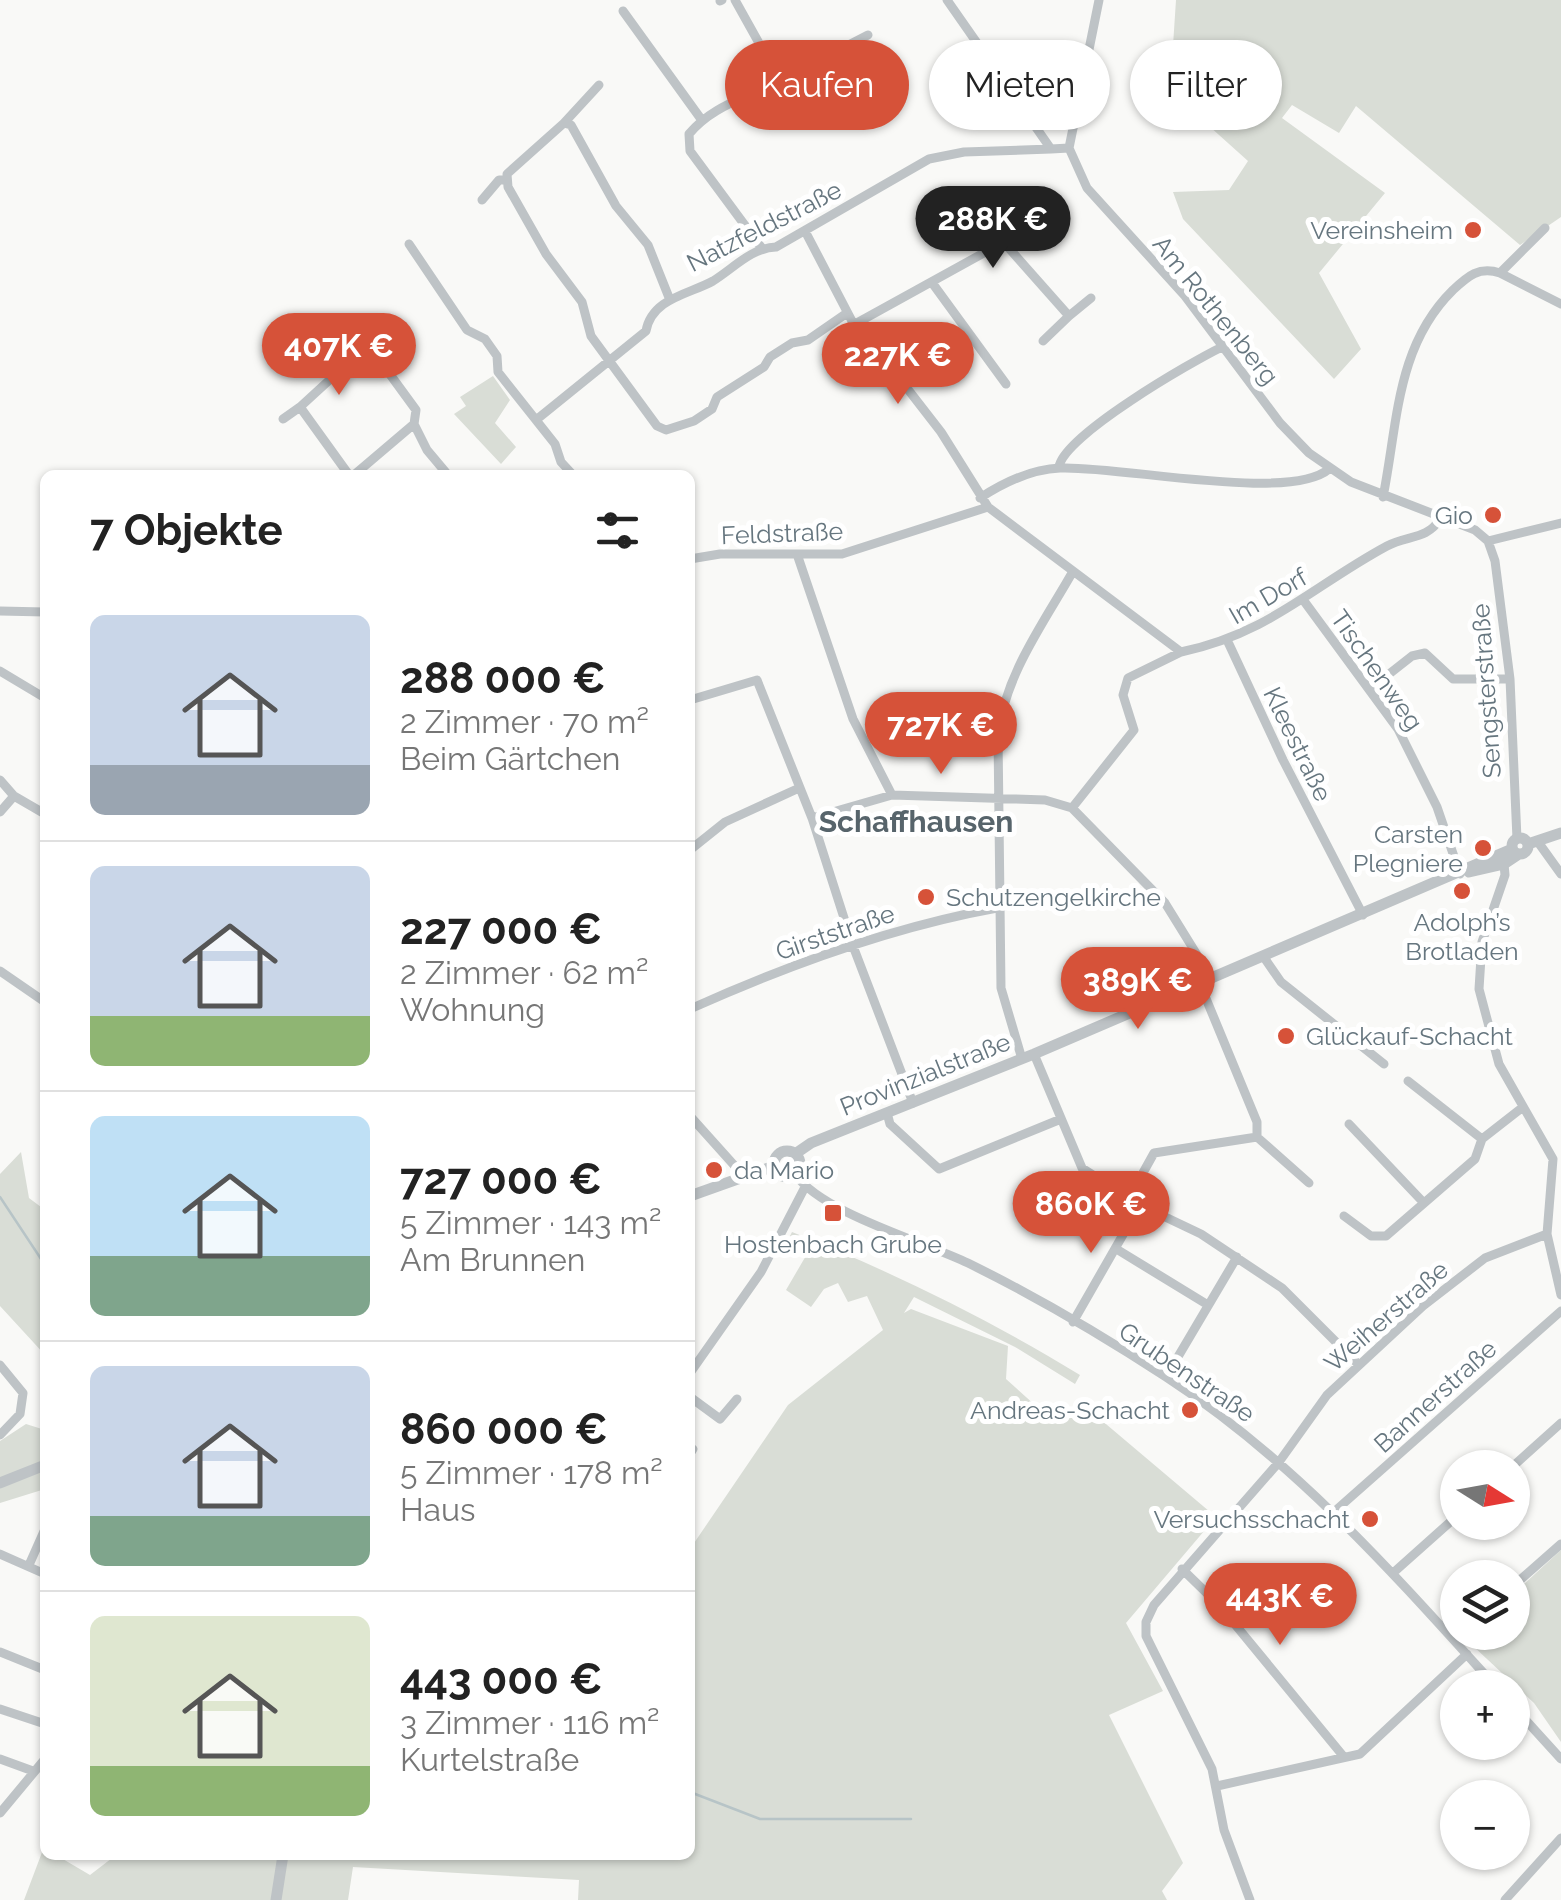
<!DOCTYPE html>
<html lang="de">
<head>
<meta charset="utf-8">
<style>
  body { margin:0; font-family:Raleway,sans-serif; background:#f2f2f2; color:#222; height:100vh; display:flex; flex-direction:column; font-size:38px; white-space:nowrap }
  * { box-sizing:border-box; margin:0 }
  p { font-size:32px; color:#767676 }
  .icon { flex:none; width:55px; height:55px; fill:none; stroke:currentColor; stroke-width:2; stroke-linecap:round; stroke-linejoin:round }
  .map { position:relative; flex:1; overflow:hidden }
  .sheet { position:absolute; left:40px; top:470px; width:655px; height:1390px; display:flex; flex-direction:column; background:#fff; border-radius:15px; box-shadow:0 2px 8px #0004 }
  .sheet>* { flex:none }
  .guide { position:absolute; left:725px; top:40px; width:685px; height:90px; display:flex; gap:20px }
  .needle { width:65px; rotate:101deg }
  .fabs { position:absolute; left:1440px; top:1450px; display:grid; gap:20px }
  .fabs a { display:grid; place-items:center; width:90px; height:90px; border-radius:50%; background:#fff; box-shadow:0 2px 8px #0004; font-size:50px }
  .price { position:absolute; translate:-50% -85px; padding:0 22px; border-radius:35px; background:#d65239; color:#fff; font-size:32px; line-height:65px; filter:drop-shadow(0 2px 5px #0008) }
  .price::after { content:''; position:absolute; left:50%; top:60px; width:30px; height:22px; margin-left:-15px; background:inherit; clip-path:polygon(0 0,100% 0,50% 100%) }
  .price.current { background:#222; color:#fff }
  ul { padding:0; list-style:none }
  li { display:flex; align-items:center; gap:30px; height:250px; padding:0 50px }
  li+li { border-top:2px solid #e0e0e0 }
  li span { display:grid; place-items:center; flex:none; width:280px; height:200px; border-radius:15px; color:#555 }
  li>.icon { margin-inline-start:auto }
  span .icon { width:120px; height:120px; fill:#fffc; stroke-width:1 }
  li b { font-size:42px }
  h2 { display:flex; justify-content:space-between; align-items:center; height:120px; padding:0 50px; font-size:42px }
  .tag { padding:0 35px; border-radius:45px; background:#fff; box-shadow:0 2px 8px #0004; font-size:35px; line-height:90px }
  .tag.current { background:#d65239; color:#fff }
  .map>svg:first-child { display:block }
</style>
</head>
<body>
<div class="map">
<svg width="1561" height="1900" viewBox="0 0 1561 1900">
  <rect width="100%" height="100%" fill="#f9f9f7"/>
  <path fill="#d9ddd6" d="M1176,0H1561V217L1520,245L1356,106L1339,133L1292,105L1282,118L1385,193L1319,273L1361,349L1334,379L1183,219L1173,192L1229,190L1248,161L1170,91Z
    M493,376L510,400L495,423L516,447L501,464L454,414L466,406L460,397Z
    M21,1152L29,1198L45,1210V1355L0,1306V1174Z
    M792,1232C893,1272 988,1319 1080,1375L1075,1384L1015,1347L914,1297L904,1313L911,1309L1008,1346L1006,1379L1047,1416L1087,1408L1216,1517L1126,1623L1163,1691L1109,1715L1183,1863L1162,1891L1167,1900H578L579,1880L353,1867L348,1900H24L44,1847L45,1855H56L90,1875L116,1855H690V1549L788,1405L883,1330L867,1296L848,1302L838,1283L824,1289L811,1307L786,1290L807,1254L786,1244Z
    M26,1424L45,1430V1489L0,1503V1441Z
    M1561,1550V1742L1534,1703L1472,1645V1633L1512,1632L1513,1594Z"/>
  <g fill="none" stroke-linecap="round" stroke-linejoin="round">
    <path stroke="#b7c4c7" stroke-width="2.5" d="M0,1197L45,1265
      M690,1792L760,1819H911"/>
    <path stroke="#bec3c6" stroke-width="9" d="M735,0L779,79
      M947,0L1051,149L1069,148
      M1099,0L1069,148L1087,188L1185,296L1280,423L1309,453L1351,482L1475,530L1488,541
      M720,1L722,0
      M623,11L701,119
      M564,123L599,85
      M482,200L499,180H507
      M1545,228L1500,273L1561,304
      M805,231L865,346L896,374L941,432L988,507L1181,652C1270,633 1311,587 1387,546C1407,535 1427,540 1440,519
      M409,244L467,330L485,339L497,356L498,372L555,444L561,462L573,475
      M761,247L690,151L689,134C709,110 734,102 762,89C797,72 833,53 868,35
      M933,284L1006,384
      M670,300L648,245L616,206L571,125L564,123L507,174L508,187L546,254L582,302L591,336L657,426L666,430L694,421L712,409L717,397L764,367L770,357L792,343L808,340L847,313
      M855,324L1000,244L1007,246L1069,316L1091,298
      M1043,341L1069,316
      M370,347L416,410L414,424
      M283,419L300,407
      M536,420L646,331C652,298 690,294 713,281C734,268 751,248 776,247L929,159L964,152L1051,149
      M1059,467C1063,436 1191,362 1222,347
      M349,475L300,407L384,330
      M354,475L414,424L427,450L448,475
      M1383,497C1398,422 1396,346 1453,290C1468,276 1479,266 1500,273
      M980,498C1003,483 1032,469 1060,468C1117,465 1289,503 1329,469
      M1488,541L1495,561L1510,679L1517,839
      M1488,541L1561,523
      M798,557L853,719L892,795
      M690,559L720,554H842L988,507
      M1304,601L1398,729L1437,807L1460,874
      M0,611L45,612
      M1228,642L1283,760L1363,915
      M1181,652L1128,678L1123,695L1134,730L1072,808L1165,903L1212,979
      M0,671L45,698
      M1370,689L1412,656L1425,653L1453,679H1510
      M690,700L757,680L812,818L853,946L913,1103
      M0,780L14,796
      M0,812L14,796L45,814
      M812,818L892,795L1045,800L1072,808
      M1538,842L1561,874
      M690,850L725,822L797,789
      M1504,864L1505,875L1482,942L1479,989L1499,1064L1553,1159L1547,1234L1561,1295
      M1263,956L1281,982L1384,1064
      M0,971L45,1002
      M690,1009C788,965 892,927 997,908
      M1034,1054L1082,1168L1140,1205L1201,1234L1282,1288L1359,1365
      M1022,1059L1001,988L998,735C1005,675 1043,624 1072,573
      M1408,1081L1482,1139
      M887,1113L890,1124L939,1169L1061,1119
      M690,1116L742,1174
      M1349,1124L1423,1202
      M1257,1137L1309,1183
      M795,1174C822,1213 922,1241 968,1263C1035,1296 1103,1336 1166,1377C1295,1461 1394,1574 1497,1688
      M1129,1198L1154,1153L1257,1137V1122L1200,984
      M1344,1216L1371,1236H1386L1475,1159L1482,1139L1523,1107
      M1118,1250L1208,1305
      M1073,1322L1140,1205
      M0,1365L23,1393L20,1414L0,1435
      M690,1373L761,1272L805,1187
      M1166,1377L1237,1257
      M690,1397L720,1419L737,1399
      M690,1454L693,1449
      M1511,1468L1561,1423
      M1335,1511L1561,1311
      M0,1554L45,1574
      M29,1565L45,1529
      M1182,1569L1219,1605L1344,1757
      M1393,1573L1458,1515
      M1512,1587L1561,1544
      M0,1652L45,1670
      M1512,1705L1561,1759
      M0,1709L45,1724
      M0,1759L33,1771
      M1217,1786L1360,1754L1467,1654
      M0,1813L45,1759
      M1250,1900L1224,1830L1212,1769L1146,1636V1622L1154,1605L1279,1462L1327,1395L1423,1306L1485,1258L1547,1234
      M1505,1900L1561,1838"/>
    <path stroke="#bec3c6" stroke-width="11" d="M1512 846a8 8 0 1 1 16 0a8 8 0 1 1-16 0Z
      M1528,844L1561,833
      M1469,872L1504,864L1519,854
      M774 1164a13 13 0 1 1 26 0a13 13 0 1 1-26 0Z
      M795,1154L811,1143L1034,1054L1512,849
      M690,1196L774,1166
      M0,1483L45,1465
      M276,1900L283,1855"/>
  </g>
  <g fill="#d65239" stroke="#fff" stroke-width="4">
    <circle cx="1473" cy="230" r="10"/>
    <circle cx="1493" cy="515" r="10"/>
    <circle cx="1483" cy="848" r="10"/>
    <circle cx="1462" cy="891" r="10"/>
    <circle cx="926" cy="897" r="10"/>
    <circle cx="1286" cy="1036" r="10"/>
    <circle cx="714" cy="1170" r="10"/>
    <rect x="823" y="1203" width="20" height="20" rx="5"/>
    <circle cx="1190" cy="1410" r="10"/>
    <circle cx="1370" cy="1519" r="10"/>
  </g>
  <g text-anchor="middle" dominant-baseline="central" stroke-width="10" stroke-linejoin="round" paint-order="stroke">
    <g font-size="25" fill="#66767f" stroke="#fff">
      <text transform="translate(764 226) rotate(-27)">Natzfeldstraße</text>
      <text transform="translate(1216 310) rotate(51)">Am Rothenberg</text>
      <text transform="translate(782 533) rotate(-2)">Feldstraße</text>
      <text transform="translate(1268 596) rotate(-30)">Im Dorf</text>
      <text transform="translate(1377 670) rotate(55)">Tischenweg</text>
      <text transform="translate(1486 691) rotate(-94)">Sengsterstraße</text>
      <text transform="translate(1298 744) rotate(64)">Kleestraße</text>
      <text transform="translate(835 932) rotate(-19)">Girststraße</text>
      <text transform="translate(925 1074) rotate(-22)">Provinzialstraße</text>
      <text transform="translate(1386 1316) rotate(-41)">Weiherstraße</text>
      <text transform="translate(1187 1372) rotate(34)">Grubenstraße</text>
      <text transform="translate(1435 1396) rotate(-42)">Bannerstraße</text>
    </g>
    <g font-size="25" fill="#66767f" stroke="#fff" text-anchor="end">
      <text x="1453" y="230">Vereinsheim</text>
      <text x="1473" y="515">Gio</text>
      <text x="1463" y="834">Carsten<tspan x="1463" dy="29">Plegniere</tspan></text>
      <text x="946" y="897" text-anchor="start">Schutzengelkirche</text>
      <text x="1462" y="922" text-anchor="middle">Adolph’s<tspan x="1462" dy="29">Brotladen</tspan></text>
      <text x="1306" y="1036" text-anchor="start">Glückauf-Schacht</text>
      <text x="734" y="1170" text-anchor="start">da Mario</text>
      <text x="833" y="1244" text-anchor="middle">Hostenbach Grube</text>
      <text x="1170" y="1410">Andreas-Schacht</text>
      <text x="1350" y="1519">Versuchsschacht</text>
    </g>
    <g font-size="30" font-weight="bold" fill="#57646b" stroke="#fff">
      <text x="916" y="821">Schaffhausen</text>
    </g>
  </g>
</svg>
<div class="fabs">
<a><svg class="needle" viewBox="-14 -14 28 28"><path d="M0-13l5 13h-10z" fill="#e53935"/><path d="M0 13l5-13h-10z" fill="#767676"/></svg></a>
<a><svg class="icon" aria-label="layers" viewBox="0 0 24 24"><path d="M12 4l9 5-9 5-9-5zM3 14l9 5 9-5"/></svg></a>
<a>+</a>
<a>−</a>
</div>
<b class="price current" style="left:993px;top:271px">288K €</b>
<b class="price" style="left:339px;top:398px">407K €</b>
<b class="price" style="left:898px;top:407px">227K €</b>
<b class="price" style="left:941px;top:777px">727K €</b>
<b class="price" style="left:1138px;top:1032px">389K €</b>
<b class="price" style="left:1091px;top:1256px">860K €</b>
<b class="price" style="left:1280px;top:1648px">443K €</b>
<div class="guide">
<a class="tag current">Kaufen</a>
<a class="tag">Mieten</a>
<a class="tag">Filter</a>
</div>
<section class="sheet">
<h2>7 Objekte<svg class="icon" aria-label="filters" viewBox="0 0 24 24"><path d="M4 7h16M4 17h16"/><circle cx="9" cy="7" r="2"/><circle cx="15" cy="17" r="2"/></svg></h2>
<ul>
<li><span style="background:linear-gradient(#c9d6e8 75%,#9aa5b1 0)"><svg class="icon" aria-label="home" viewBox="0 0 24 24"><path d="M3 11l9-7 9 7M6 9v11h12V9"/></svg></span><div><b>288 000 €</b><p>2 Zimmer · 70 m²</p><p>Beim Gärtchen</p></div></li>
<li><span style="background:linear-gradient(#c9d6e8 75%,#8fb573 0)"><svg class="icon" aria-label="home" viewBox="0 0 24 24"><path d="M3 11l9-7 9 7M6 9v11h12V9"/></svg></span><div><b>227 000 €</b><p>2 Zimmer · 62 m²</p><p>Wohnung</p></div></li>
<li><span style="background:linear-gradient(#bfe0f5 70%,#7fa58c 0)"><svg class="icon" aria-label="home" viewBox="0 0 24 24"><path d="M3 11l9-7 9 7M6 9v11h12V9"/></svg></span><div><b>727 000 €</b><p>5 Zimmer · 143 m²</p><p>Am Brunnen</p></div></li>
<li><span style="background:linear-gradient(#c9d6e8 75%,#7fa58c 0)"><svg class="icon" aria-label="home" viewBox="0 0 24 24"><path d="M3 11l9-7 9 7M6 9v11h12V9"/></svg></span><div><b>860 000 €</b><p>5 Zimmer · 178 m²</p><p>Haus</p></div></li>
<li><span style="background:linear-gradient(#dfe7d0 75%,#8fb573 0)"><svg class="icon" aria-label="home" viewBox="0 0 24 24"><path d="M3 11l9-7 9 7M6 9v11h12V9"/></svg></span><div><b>443 000 €</b><p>3 Zimmer · 116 m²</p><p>Kurtelstraße</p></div></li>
</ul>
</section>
</div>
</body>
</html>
